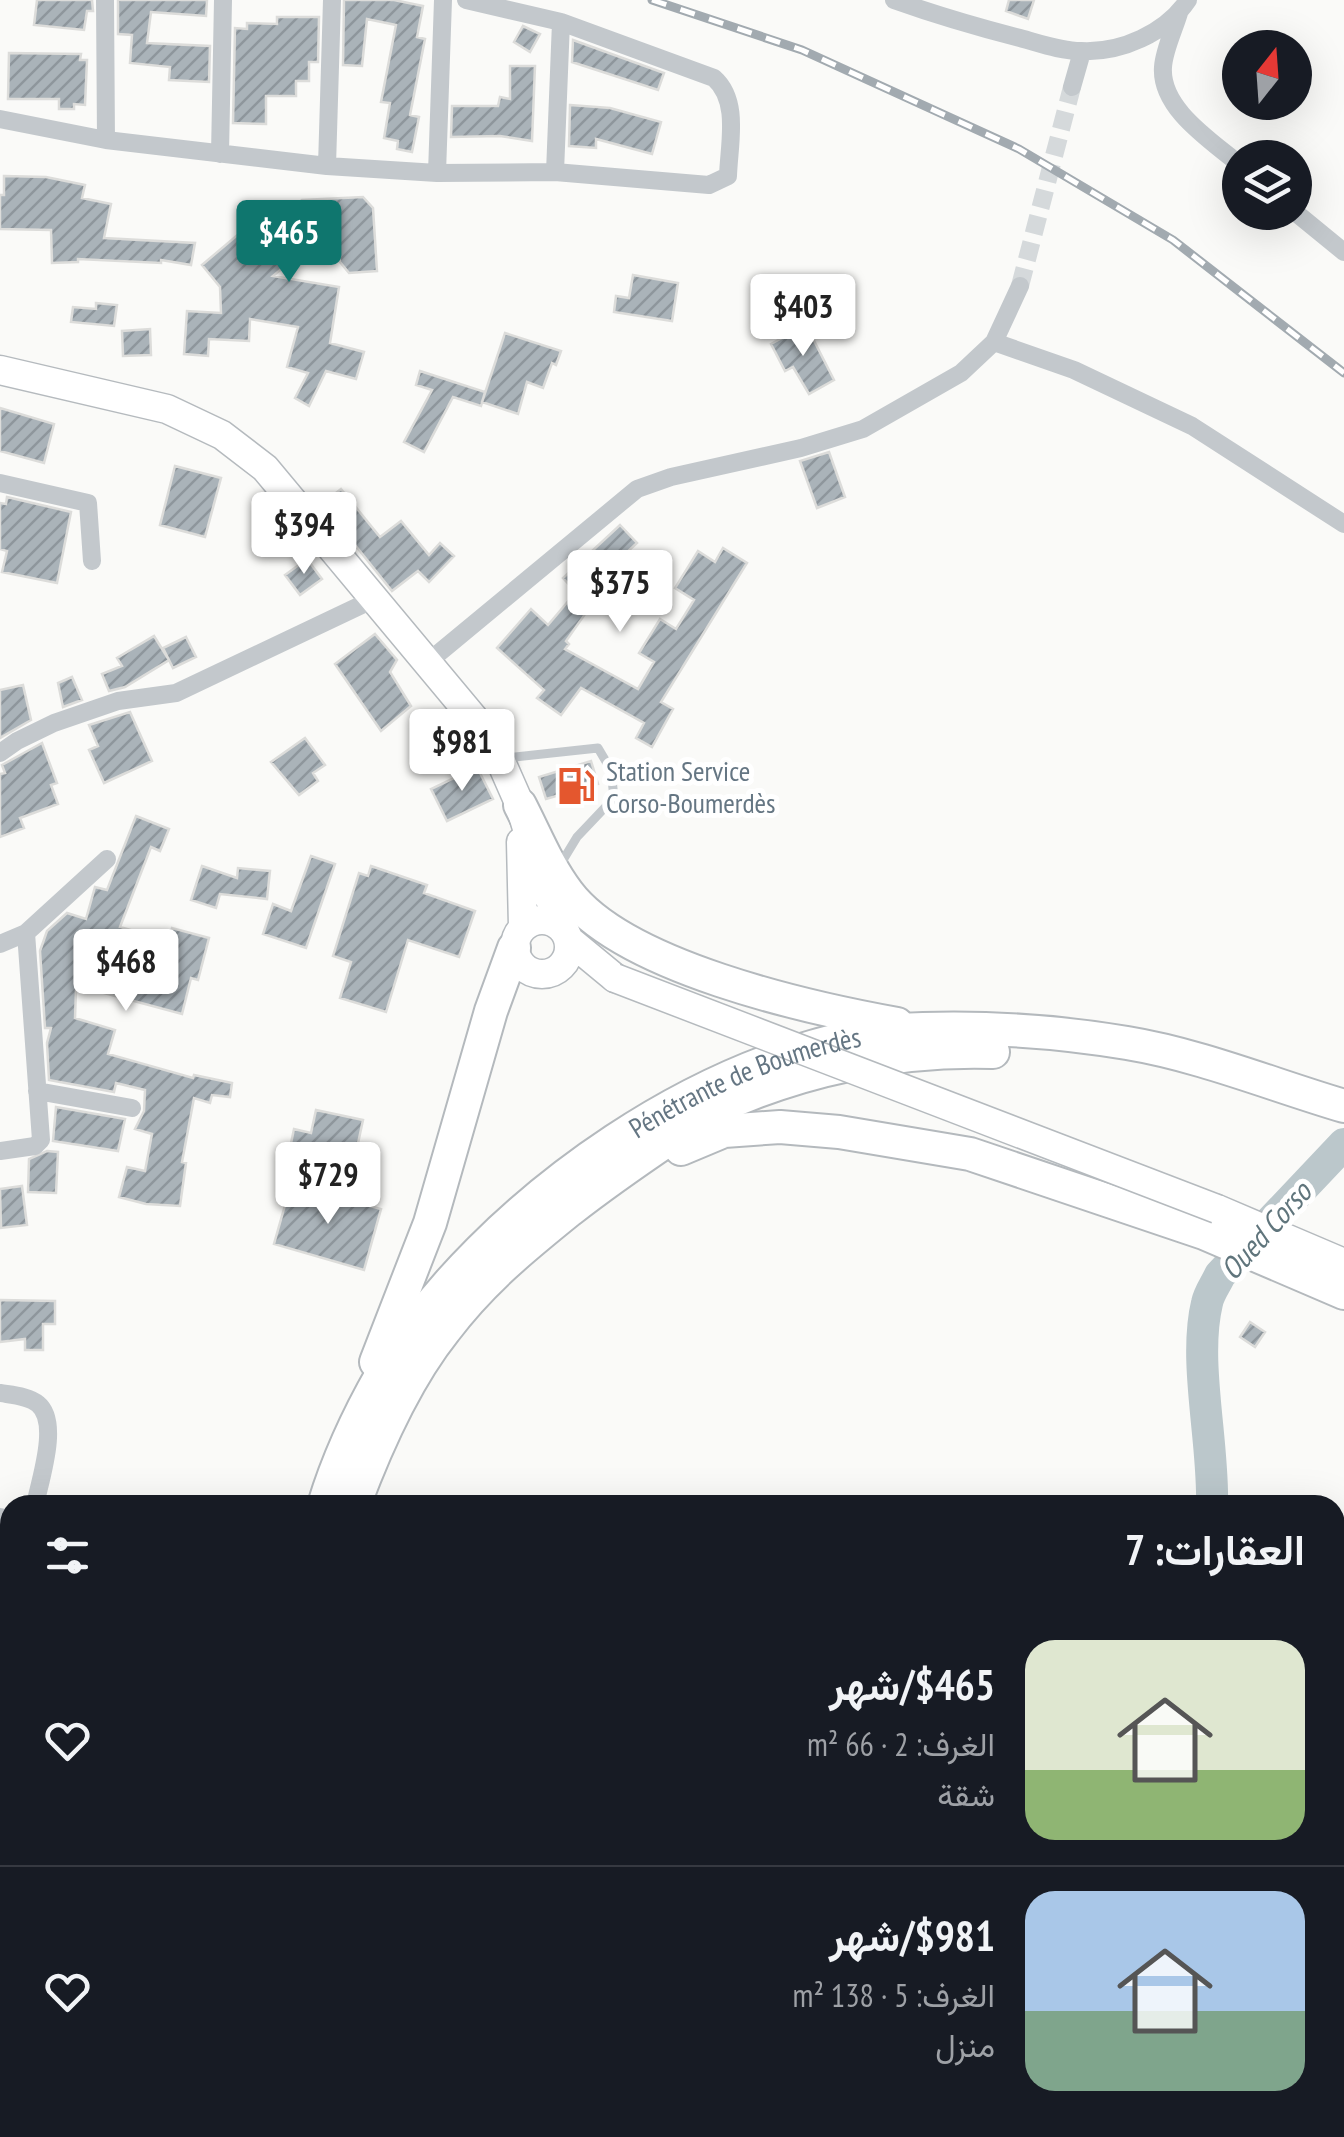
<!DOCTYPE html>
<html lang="ar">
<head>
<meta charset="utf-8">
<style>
  body { margin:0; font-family:"PT Sans Narrow",Vazirmatn,sans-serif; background:#20242c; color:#f1f3f6; direction:rtl; height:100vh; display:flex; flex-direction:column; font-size:38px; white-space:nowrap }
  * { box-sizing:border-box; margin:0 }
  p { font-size:32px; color:#9ea1a6 }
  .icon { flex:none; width:55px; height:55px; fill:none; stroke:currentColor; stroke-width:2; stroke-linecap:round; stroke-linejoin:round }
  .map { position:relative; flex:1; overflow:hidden; direction:ltr }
  .side { position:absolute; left:0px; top:1495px; width:1345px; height:642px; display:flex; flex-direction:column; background:#171b24; border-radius:30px 30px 0 0; box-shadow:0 10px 40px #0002; direction:rtl }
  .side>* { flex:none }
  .needle { width:65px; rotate:17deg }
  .fabs { position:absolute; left:1222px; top:30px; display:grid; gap:20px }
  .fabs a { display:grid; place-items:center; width:90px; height:90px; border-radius:50%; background:#171b24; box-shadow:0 10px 40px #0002; font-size:50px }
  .price { position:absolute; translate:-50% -85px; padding:0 22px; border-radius:10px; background:#fff; color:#222; font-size:32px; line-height:65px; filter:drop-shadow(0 2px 5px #0008) }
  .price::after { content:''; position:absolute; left:50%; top:60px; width:30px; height:22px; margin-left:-15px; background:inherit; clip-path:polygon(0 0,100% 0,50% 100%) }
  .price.active { background:#0f766e; color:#fff }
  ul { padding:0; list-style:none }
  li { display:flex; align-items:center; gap:30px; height:250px; padding:0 40px }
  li+li { border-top:2px solid #363941 }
  li span { display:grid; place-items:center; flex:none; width:280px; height:200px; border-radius:30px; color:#555 }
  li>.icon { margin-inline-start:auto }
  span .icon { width:120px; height:120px; fill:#fffc; stroke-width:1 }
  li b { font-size:42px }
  h2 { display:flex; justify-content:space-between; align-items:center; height:120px; padding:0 40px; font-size:42px }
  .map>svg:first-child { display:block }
</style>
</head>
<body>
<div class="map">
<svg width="1344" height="2137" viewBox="0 0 1344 2137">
  <defs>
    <pattern id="building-hatch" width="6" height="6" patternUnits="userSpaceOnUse" patternTransform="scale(2.5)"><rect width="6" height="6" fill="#aab3b9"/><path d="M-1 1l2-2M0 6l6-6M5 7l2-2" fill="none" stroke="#8e969c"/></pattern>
  </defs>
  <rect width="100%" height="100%" fill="#fafaf8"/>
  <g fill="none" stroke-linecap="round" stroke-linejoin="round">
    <path stroke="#bbc7cb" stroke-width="32" d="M1212,1505C1214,1443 1193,1361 1207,1303C1209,1293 1216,1284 1220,1275L1344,1144
      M1176,2137V2128"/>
  </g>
  <path fill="url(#building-hatch)" stroke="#dcdcda" stroke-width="2.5" d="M37,0H92L93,11H87L84,30L34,25Z
    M118,0H207L206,16L151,12L147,43L210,46L209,82L169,80L170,67L130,63L132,35L118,34Z
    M344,0H394L423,6L417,37L425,39L410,115L419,117L412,152L397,149L398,141L384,138L390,103L381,102L396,25L367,19L362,66L343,65Z
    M1009,0H1034L1028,19L1006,11Z
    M277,17H319L318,62H309V81H296V96H266V124L233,123L235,28L247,29V23L277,24Z
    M523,26L540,34L530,52L514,42Z
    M573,40L664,73L658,90L572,62Z
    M9,53L81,54L80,60H87L85,105L74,104V109H59V99H8Z
    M510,66H535L532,141L500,136L451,137L452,106H498L500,97L510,99Z
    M570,105L610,108L661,122L652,154L596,139V148L569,146Z
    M4,176L46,177L85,185L82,198L111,204L104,238L195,243L191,265L161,260V263L78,259V262L52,263L51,230L0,229V195H4Z
    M363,197L373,208L377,271L349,273L340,262L339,250L302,252L273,276L339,287L330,343L364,352L356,379L326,371L309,406L295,398L308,373L287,367L298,327L250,319L249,341L209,339L208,356L184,354L187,311L221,313L220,287L202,265L260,216L284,215L302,200Z
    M633,275L678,283L672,321L614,312L616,296L629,298Z
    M796,281L798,305L782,306L780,282Z
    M96,303L117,305L114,326L71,322L73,307L96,309Z
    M806,325L834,380L809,394L793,367L785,371L771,344Z
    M150,329L151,355L123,356L122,331Z
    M505,333L561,351L556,365L552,363L543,388L527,382L518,414L482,402Z
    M420,371L485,392L481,406L453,397L424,452L404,442L432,390L416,385Z
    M0,408L54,424L44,463L0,451Z
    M829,452L845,497L817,508L800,461Z
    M175,466L221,478L205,537L160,525Z
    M341,489L380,537L401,521L429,555L440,543L454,556L429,582L418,571L392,591L322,504Z
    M7,497L71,512L57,583L2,572L7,551L0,549V503L6,504Z
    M620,525L637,543L625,554L637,567L585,614L566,641L569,644L565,649L638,689L654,662L639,653L660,619L676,629L694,600L675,588L698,551L715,562L723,548L747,563L661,702L673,709L652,747L636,738L644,723L581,688L561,715L537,698L544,690L497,648L531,609L548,625L576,592L563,578Z
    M307,559L322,579L300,595L285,575Z
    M375,634L397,660L390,672L411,706L381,731L335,664Z
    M154,636L169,660L125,687L109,691L102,674L122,666L117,658Z
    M186,637L196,657L173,668L163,648Z
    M72,677L82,700L63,707L58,683Z
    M23,685L31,720L0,738V690Z
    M130,712L152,761L104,783L89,750L98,746L89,725Z
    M305,738L325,765L313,773L318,781L299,795L271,762Z
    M42,743L57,783L51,785L58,804L20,818L24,828L0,837V774L5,773L2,765Z
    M591,761L598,784L546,799L539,777Z
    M477,767L493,799L447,821L431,789Z
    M136,816L169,829L160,851L151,847L120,927L169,941L172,928L209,938L198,980L191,978L182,1014L93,990H76L75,1018L115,1030L108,1054L193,1078L194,1075L232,1083L230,1097L212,1095L210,1103L194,1098L182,1162L186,1163L180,1206L146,1204L119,1197L127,1167L145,1171L152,1134L135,1129L144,1111L145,1090L116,1083L114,1092L49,1080L47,1043L51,1028H45L40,951L47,931L67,913L86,919L95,887L107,890Z
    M311,856L335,864L306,948L263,934L273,904L291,911Z
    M202,866L237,878L238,868L270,871L267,899L220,894L216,908L191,900Z
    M371,866L427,885L424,893L475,911L459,957L408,940L386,1012L340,998L351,962L333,956L359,873L368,876Z
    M56,1107L125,1119L118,1151L53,1141Z
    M316,1110L363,1120L354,1162L290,1148L294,1129L311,1133Z
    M47,1151L58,1152L56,1193L28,1192L29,1159Z
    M291,1184L381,1209L364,1270L274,1244Z
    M22,1186L27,1225L1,1228L0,1189Z
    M0,1300L55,1301V1324H43V1350H25V1339L0,1342Z
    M1250,1322L1265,1332L1255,1347L1240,1337Z"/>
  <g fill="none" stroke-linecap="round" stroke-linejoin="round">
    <path stroke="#d5d9db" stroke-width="18" stroke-dasharray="18 9" stroke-linecap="butt" d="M1020,286L1072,87"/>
    <g stroke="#b5babe" stroke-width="31">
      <path id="primary" d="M0,370L167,409L222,435L265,468L491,739L520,805L545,889L569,940L615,978
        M521,842L523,927
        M515 947a27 27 0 1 1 54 0a27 27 0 1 1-54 0Z
        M1217,1209L1344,1263"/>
    </g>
    <g stroke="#b4b9bd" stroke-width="36">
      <g id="highway">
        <path d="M520,805C535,834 548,867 568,893C624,967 808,1008 897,1024"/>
        <path d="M681,1149L724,1131L780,1127L839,1132L970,1154L1204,1233L1344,1293"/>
        <path d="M376,1362L430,1223L491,1011L514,948"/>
        <path id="s1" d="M324,1505C338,1459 358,1416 382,1374C480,1207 725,1033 923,1029C990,1027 1061,1032 1127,1043C1200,1055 1273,1085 1344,1106"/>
        <path d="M354,1505C376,1446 405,1380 445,1330C482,1281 523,1248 570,1210C602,1185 635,1162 669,1139C683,1130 698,1118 713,1110C800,1069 898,1049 993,1052"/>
        <path d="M142,2137L144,2128"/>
        <path d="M171,2137L173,2128"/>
      </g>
    </g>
    <path stroke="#c3c8cc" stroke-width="9" d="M505,758L598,748L611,770L614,798L577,837L560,865"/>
    <path stroke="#c3c8cc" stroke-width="18" d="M105,0L106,140
      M894,0C936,15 977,27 1020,38C1039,43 1060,51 1081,51C1121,53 1166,33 1188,0
      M1179,13C1174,30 1164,50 1163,67C1160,109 1212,141 1240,165
      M1072,87L1082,52
      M0,119L106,140L327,166L437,173L555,172L709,185L728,176C729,144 740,101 714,78L561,22L466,0
      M220,154L223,0
      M327,166L332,0
      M555,172L561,22
      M437,173L443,0
      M1295,212L1344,252
      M994,342L1074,370L1192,426L1344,524
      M0,483L88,503L92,561
      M428,662L637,489L671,477L801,448L863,429L961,373L994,342L1020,286
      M0,753L17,741L54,723L118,701L176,693L374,599
      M0,944L26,933L107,859
      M37,1091L132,1108
      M0,1151L35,1146L41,1140L26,933
      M0,1393C12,1395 29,1396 38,1404C60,1422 40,1480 35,1505
      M0,1517L10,1519"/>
    <use href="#primary" stroke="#fff" stroke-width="28"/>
    <use href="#highway" stroke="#fff" stroke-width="32"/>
    <g stroke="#a2aab0" stroke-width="9">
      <path id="rail" d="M652,0L802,50L1019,149L1173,240L1344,373"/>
    </g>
    <use href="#rail" stroke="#fff" stroke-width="5" stroke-dasharray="15" stroke-linecap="butt"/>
    <g stroke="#b5babe" stroke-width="31" stroke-linecap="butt">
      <path id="primary-bridge" d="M615,978L1217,1209"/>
    </g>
    <use href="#primary-bridge" stroke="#fff" stroke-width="28"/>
  </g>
  <defs>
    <g id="fuel-bare" transform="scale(3)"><path d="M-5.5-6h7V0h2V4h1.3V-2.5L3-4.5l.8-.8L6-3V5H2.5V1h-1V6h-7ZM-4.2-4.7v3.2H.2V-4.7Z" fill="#e4572e" stroke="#fff" stroke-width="2.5" paint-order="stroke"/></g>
  </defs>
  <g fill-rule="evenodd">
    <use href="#fuel-bare" x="576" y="786"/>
  </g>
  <g text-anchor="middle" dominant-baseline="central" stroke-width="10" stroke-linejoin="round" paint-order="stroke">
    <g font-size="28" fill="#657683" stroke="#fff" text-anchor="start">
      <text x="606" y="770">Station Service<tspan x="606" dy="32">Corso-Boumerdès</tspan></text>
    </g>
    <g font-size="28" fill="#657683" stroke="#fff">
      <text stroke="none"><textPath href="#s1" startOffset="620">Pénétrante de Boumerdès</textPath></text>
    </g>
    <g font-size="30" font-style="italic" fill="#60757c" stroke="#fff">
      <text transform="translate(1265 1230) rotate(-48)">Oued Corso</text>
    </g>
  </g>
</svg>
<div class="fabs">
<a><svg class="needle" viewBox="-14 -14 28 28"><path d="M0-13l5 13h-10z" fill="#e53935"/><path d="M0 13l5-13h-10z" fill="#9ea1a6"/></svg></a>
<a><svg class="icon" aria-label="layers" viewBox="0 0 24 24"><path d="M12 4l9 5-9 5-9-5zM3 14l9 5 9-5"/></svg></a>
</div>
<b class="price active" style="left:289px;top:285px">$465</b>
<b class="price" style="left:803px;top:359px">$403</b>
<b class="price" style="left:304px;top:577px">$394</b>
<b class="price" style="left:620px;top:635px">$375</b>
<b class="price" style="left:462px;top:794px">$981</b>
<b class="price" style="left:126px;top:1014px">$468</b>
<b class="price" style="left:328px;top:1227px">$729</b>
<section class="side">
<h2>العقارات: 7<svg class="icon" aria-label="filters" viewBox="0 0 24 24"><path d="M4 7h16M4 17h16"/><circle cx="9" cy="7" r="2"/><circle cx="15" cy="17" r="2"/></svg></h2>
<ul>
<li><span style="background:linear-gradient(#dfe7d0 65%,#8fb573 0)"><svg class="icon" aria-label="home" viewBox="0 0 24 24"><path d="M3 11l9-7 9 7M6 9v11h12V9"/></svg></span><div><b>$465/شهر</b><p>الغرف: 2 · 66 m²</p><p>شقة</p></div><svg class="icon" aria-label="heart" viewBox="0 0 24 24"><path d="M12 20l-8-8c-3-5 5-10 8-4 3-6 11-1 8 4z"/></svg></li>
<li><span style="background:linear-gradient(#a9c7e8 60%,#7fa58c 0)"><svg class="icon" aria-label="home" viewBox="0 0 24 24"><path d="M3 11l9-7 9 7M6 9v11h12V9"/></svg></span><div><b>$981/شهر</b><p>الغرف: 5 · 138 m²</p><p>منزل</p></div><svg class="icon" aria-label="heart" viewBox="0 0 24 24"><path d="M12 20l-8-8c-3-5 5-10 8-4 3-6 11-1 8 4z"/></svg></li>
</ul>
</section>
</div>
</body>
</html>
